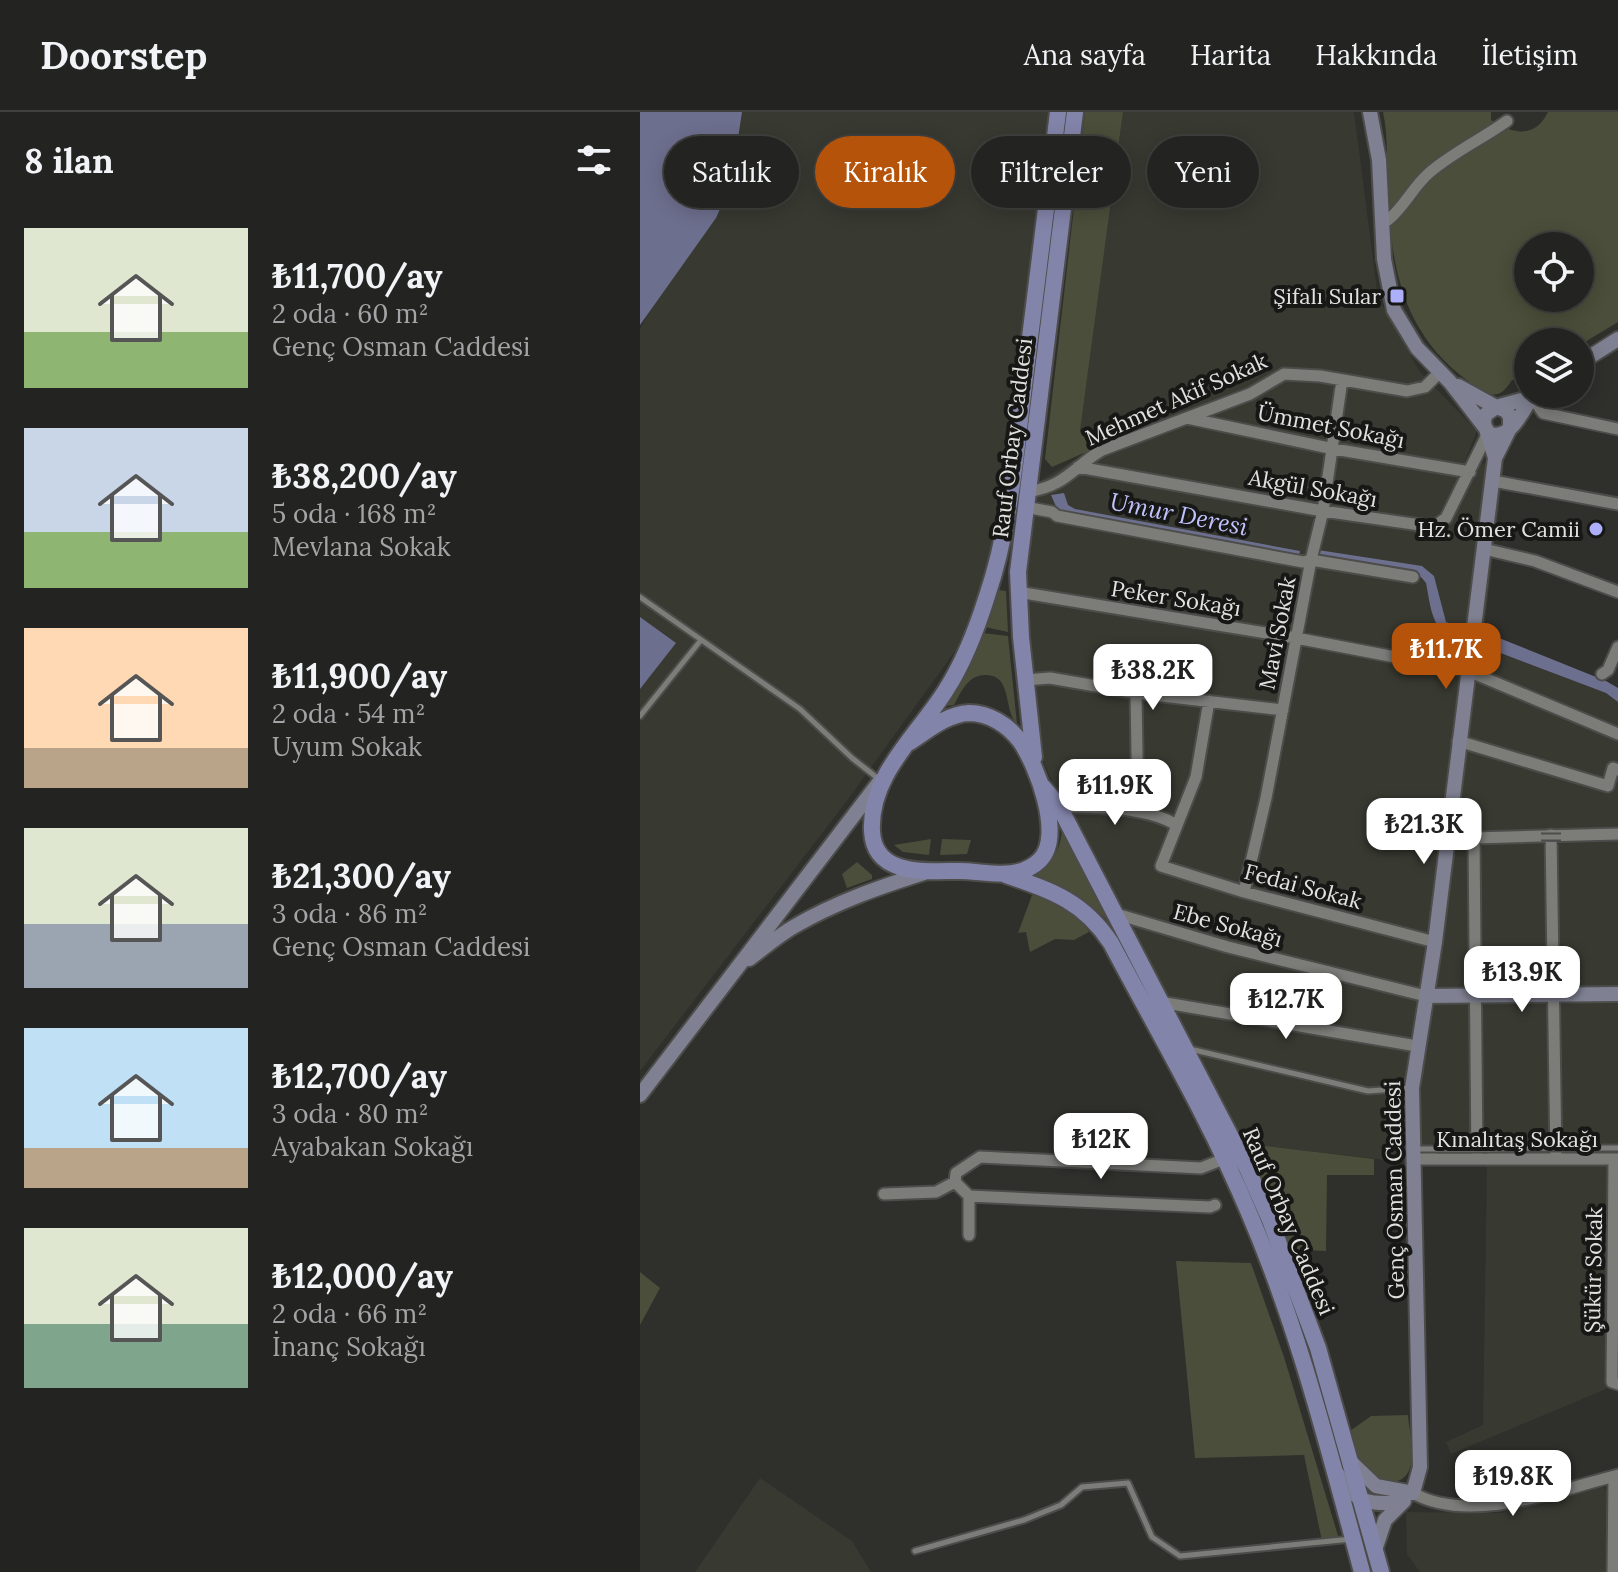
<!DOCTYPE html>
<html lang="tr">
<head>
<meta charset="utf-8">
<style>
  body { margin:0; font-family:Lora,serif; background:#2b2b2a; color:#f1f3f6; height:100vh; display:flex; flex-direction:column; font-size:30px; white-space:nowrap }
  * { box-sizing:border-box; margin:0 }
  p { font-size:26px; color:#a3a4a5 }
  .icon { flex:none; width:44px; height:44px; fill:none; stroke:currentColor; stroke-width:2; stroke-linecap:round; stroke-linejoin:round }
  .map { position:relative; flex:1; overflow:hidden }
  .side { display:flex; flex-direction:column; background:#232321; width:640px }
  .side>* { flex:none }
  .top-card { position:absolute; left:24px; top:24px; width:760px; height:72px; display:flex; gap:16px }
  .tools { position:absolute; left:874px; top:120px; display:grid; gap:16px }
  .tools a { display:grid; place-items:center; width:80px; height:80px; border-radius:50%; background:#232321; box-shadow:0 4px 20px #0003,0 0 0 2px #40403f; font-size:40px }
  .price { position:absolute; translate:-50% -68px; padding:0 18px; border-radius:16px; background:#fff; color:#222; font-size:26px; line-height:52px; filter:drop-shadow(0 2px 4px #0008) }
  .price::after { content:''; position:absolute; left:50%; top:48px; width:24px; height:18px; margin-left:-12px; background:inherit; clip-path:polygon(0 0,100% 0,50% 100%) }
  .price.on { background:#b45309; color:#fff }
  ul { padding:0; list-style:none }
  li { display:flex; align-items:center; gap:24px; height:200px; padding:0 24px }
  li span { display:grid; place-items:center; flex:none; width:224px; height:160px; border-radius:0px; color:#555 }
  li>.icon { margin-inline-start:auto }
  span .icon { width:96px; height:96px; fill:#fffc; stroke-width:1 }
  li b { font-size:34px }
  h2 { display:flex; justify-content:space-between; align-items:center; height:96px; padding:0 24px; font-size:34px }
  .pill { padding:0 28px; border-radius:36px; background:#232321; box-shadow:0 4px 20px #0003,0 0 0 2px #40403f; font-size:28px; line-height:72px }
  .pill.on { background:#b45309; color:#fff }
  header { display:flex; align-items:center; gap:48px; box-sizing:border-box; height:112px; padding:0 40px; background:#232321; border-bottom:2px solid #40403f }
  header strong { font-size:38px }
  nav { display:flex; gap:44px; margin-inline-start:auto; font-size:28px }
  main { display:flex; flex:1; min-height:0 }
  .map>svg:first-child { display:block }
</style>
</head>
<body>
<header>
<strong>Doorstep</strong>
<nav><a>Ana sayfa</a><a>Harita</a><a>Hakkında</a><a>İletişim</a></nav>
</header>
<main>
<section class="side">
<h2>8 ilan<svg class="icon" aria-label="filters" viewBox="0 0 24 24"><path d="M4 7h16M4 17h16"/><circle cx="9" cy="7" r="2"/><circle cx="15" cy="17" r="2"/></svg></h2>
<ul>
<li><span style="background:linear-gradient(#dfe7d0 65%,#8fb573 0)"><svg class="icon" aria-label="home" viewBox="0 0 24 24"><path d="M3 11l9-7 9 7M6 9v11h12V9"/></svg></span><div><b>₺11,700/ay</b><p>2 oda · 60 m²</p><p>Genç Osman Caddesi</p></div></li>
<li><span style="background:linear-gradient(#c9d6e8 65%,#8fb573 0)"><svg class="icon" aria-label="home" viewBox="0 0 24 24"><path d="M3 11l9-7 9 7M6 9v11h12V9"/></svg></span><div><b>₺38,200/ay</b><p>5 oda · 168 m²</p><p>Mevlana Sokak</p></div></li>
<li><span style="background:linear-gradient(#ffd9b3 75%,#b9a48a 0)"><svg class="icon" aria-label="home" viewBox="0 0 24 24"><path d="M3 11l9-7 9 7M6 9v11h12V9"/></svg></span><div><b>₺11,900/ay</b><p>2 oda · 54 m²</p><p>Uyum Sokak</p></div></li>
<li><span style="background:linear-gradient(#dfe7d0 60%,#9aa5b1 0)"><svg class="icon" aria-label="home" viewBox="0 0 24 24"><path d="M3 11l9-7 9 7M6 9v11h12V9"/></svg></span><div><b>₺21,300/ay</b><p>3 oda · 86 m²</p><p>Genç Osman Caddesi</p></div></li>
<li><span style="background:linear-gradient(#bfe0f5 75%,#b9a48a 0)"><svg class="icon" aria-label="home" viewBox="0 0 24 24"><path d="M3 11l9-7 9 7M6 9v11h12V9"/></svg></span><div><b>₺12,700/ay</b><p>3 oda · 80 m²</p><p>Ayabakan Sokağı</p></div></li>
<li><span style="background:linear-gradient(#dfe7d0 60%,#7fa58c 0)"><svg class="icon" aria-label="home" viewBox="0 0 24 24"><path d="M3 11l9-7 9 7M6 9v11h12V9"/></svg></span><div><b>₺12,000/ay</b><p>2 oda · 66 m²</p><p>İnanç Sokağı</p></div></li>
</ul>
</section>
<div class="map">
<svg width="978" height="1460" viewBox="0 0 978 1460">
  <rect width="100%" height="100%" fill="#2f2f2c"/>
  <path fill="#383931" d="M70,0H411L376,302L352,448L318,535L206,690L0,959V217L63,96Z
    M483,0H714L738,186L780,260L837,319L825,349L864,354L842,534L966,581L978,590V1053H967L966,1277L811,1342L806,1330L843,1313L847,1053L780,1052L601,1031L429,705L402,647L387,528L386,476L392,387L396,371L453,337L440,319Z
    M120,1366L212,1429L231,1460H55Z
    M963,1375L969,1381L966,1460H780L767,1442L766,1400L860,1401Z"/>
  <path fill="#4b4e3a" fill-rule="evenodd" d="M445,0H483L440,319L453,337L412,355L405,347Z
    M743,0H851V8C872,22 895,27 908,0H978V210L940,233V230H888V266L872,268C862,284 854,287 838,276C767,229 752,166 748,85C746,57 749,28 743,0ZM888,134H940V186H888Z
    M358,478L366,479L368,520L345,515Z
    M343,521L368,524L377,612C363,599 373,562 345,563C328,563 321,580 314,593L306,594Z
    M422,718L601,1062L620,1104L656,1203L466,807C443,786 421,772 390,764C410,752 420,742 422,718Z
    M291,727L289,743L263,740L254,733Z
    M302,727L331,728L327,742L300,743Z
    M217,750L232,763V767L207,776L202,762Z
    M392,783C414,785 438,799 449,820L434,828L415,827L390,840L386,820L378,821Z
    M601,1031L734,1047V1063H687L686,1139L648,1137Z
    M536,1149L611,1151L644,1245L699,1427L682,1429L664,1343L555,1346Z
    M0,1160L20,1176L0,1213Z
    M768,1303C769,1318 775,1339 771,1353C763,1382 730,1370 719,1350C714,1341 713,1329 710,1319L731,1304Z"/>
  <path fill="#6d6f8e" d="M0,0H102L91,72L76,106L0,213Z
    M424,381L428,393L435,397L660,439L658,448L418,399L411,383Z
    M678,438L782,454L794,464L806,510L821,515L820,528C791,522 791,495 786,471L781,465L677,447Z
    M0,505L36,531L0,577Z
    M844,520L966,569L978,576V590L966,581L842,534Z"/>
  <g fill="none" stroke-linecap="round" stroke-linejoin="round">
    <g stroke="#4c4c4a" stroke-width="9">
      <path id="lane" d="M0,485L160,597L212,646L240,668
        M0,604L61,528
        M550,937L728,979L771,976
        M925,1036H978
        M775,1037H797
        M848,1037L905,1036
        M275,1439L384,1408L421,1393L442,1375L488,1371L512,1425L540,1444L712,1427"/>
    </g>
    <g stroke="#4c4c4a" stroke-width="15">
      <path id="street" d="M748,108C765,94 772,76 789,61C812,41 842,27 867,9
        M892,285L903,301L978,317
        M547,306L694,337L830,360
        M438,355L683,399L794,415L806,406L847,323
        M853,369L978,392
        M387,380C426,374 432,356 462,338L610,282L644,262L680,264L767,279L785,275L799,261
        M385,395L412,400L417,404L663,450L671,448L773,465
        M844,437L895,449L978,480
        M378,480L656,526L828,559L978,622
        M962,562L968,558L978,535
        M385,568L410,566L496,581L643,598
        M496,581L498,699
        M569,589L556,665L521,754L604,780L795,830
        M818,629L968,674L973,656L978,658
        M419,694C458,697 502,693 537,713
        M807,722L834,726L978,722
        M911,723L916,1047
        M834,726L837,1047
        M604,780L626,686L671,448L683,399L702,268
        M473,801L588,835L786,884
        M520,890L777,934
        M775,1047H978
        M974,1047L972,1270L978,1272
        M315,1070L316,1061L340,1045L561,1056L584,1047
        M244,1082L296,1080L315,1070L329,1084L570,1095L575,1093
        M329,1084V1123
        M773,1381C829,1413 920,1378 978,1363
        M973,1460L974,1364"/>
    </g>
    <g stroke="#4c4c4a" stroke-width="18">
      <path id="secondary" d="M730,0L739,48L744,147L754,198L777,236L810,270L850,322C871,328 882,299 892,285
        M940,251L978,227
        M818,274L856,295L865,298L870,304V316L855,346L844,311L845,303L856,295L892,285
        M109,847C124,836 139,823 155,814C196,790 240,775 284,761
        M786,884L978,882
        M0,983L240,669
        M710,1349L736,1374L773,1381
        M697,1361C715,1392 730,1393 763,1390
        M773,1381L780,1355L772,976L795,830L855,346
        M735,1438L745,1408L764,1389"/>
    </g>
    <g stroke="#4c4c4a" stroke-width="20">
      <path id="primary" d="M270,630C287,619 307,602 329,601C349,601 368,613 380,629C397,653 424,724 400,748C378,770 346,759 319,759C287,759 234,765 232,719C229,663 278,623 306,578C324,550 337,516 347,484C369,419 375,350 383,282C395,188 406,94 418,0
        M394,645L381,525L378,460L435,0
        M403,675L419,694L607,1056L630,1108L678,1236L741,1460
        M366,763C412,779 443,789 471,831C518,920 570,1008 609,1101C659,1217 689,1339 722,1460"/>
    </g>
    <use href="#lane" stroke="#7c7d79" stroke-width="5"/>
    <use href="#street" stroke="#7c7d79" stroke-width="11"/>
    <use href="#secondary" stroke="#7f8091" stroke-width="14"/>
    <use href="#primary" stroke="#8384a9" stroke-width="16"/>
    <g stroke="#4c4c4a" stroke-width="9" stroke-linecap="butt">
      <path id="lane-bridge" d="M901,725H921
        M905,1036H925
        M797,1037H848"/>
    </g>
    <use href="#lane-bridge" stroke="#7c7d79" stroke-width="5"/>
  </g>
  <g fill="#adaffb" stroke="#171716" stroke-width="3">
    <rect x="749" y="176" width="16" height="16" rx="4"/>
    <circle cx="956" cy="417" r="8"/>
  </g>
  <g text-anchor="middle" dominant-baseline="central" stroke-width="8" stroke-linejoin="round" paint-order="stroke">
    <g font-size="22" fill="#e1e1df" stroke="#171716" text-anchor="end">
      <text x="741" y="184">Şifalı Sular</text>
      <text x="940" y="417">Hz. Ömer Camii</text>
    </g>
    <g font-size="22" fill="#e1e1df" stroke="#171716">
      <text transform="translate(536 287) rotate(-24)">Mehmet Akif Sokak</text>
      <text transform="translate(691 314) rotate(11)">Ümmet Sokağı</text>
      <text transform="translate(372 326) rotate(-83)">Rauf Orbay Caddesi</text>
      <text transform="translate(673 376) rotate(10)">Akgül Sokağı</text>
      <text transform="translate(536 486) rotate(9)">Peker Sokağı</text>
      <text transform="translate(637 521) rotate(-79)">Mavi Sokak</text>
      <text transform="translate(663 774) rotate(15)">Fedai Sokak</text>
      <text transform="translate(588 813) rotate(15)">Ebe Sokağı</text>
      <text x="877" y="1027">Kınalıtaş Sokağı</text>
      <text transform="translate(754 1078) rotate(-91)">Genç Osman Caddesi</text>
      <text transform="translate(649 1109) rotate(67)">Rauf Orbay Caddesi</text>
      <text transform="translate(953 1158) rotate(-89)">Şükür Sokak</text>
    </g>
    <g font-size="24" font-style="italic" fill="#bfc2fb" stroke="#171716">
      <text transform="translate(539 402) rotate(11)">Umur Deresi</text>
    </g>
  </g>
</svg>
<div class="tools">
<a><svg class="icon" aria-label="locate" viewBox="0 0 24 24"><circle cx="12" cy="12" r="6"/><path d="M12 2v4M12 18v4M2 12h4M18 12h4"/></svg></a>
<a><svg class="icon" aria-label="layers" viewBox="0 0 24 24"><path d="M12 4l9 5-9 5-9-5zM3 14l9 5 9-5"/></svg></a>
</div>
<b class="price on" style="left:806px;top:579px">₺11.7K</b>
<b class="price" style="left:513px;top:600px">₺38.2K</b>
<b class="price" style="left:475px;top:715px">₺11.9K</b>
<b class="price" style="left:784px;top:754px">₺21.3K</b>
<b class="price" style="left:882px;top:902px">₺13.9K</b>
<b class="price" style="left:646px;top:929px">₺12.7K</b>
<b class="price" style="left:461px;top:1069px">₺12K</b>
<b class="price" style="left:873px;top:1406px">₺19.8K</b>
<div class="top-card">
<a class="pill">Satılık</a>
<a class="pill on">Kiralık</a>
<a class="pill">Filtreler</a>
<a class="pill">Yeni</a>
</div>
</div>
</main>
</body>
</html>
